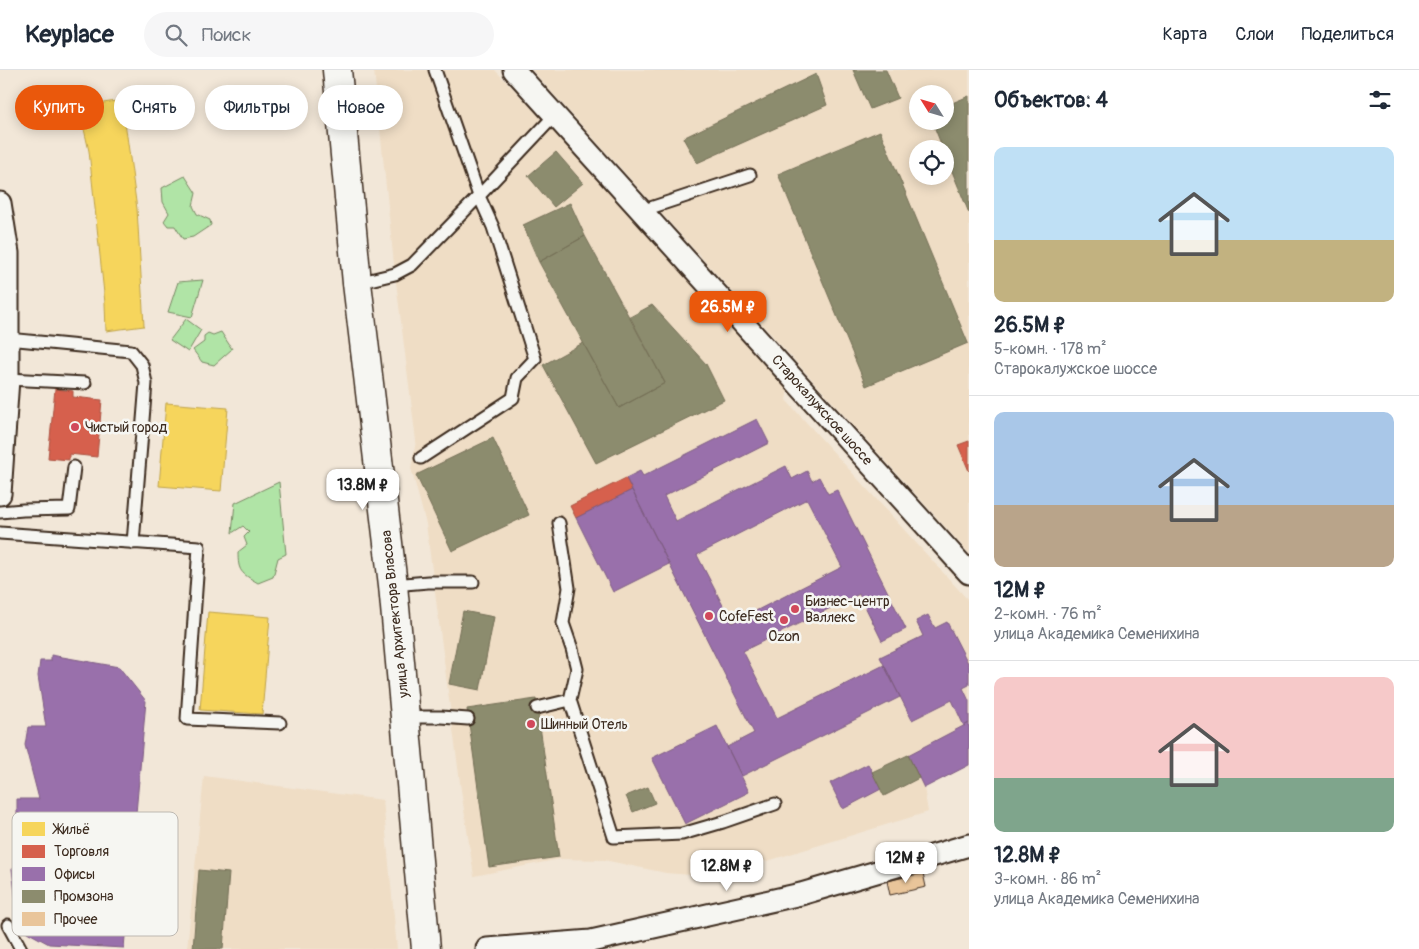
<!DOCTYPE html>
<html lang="ru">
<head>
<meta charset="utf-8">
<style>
  body { margin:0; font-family:Pangolin,sans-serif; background:#f6f6f7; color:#1f2937; height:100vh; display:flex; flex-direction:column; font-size:19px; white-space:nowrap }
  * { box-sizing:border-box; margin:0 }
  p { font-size:16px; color:#747a83 }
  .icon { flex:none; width:28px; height:28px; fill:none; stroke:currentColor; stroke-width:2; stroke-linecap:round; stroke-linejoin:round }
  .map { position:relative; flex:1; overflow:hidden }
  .sheet { display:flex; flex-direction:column; background:#fff; width:450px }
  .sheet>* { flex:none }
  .guide { position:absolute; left:15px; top:15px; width:475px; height:45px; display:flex; gap:10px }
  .needle { width:32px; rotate:307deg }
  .controls { position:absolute; left:909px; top:15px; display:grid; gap:10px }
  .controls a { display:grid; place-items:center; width:45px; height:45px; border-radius:50%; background:#fff; box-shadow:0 2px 12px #0003; font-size:25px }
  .price { position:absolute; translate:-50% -42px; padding:0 11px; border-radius:10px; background:#fff; color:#222; font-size:16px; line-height:32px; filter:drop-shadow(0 1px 2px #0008) }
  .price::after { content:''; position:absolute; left:50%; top:30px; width:15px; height:11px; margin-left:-8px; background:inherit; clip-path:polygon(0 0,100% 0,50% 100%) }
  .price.selected { background:#ea580c; color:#fff }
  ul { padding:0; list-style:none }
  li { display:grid; align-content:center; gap:10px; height:265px; padding:0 25px }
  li+li { border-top:1px solid #e0e1e3 }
  li span { display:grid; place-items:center; height:155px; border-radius:10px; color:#555 }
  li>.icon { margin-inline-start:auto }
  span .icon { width:90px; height:90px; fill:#fffc; stroke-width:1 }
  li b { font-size:21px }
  h2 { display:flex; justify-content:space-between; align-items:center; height:60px; padding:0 25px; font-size:21px }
  .chip { padding:0 18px; border-radius:22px; background:#fff; box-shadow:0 2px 12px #0003; font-size:18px; line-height:45px }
  .chip.selected { background:#ea580c; color:#fff }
  header { display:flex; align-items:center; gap:30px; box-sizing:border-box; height:70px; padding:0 25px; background:#fff; border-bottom:1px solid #e0e1e3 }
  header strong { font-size:24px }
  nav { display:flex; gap:28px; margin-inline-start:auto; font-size:18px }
  .search { width:350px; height:45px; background:#f6f6f7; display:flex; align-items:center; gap:12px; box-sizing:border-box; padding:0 18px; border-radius:28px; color:#747a83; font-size:19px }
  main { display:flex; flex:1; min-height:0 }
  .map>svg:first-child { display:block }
</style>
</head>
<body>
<header>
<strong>Keyplace</strong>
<div class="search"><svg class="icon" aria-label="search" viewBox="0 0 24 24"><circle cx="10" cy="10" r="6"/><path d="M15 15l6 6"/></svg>Поиск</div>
<nav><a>Карта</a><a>Слои</a><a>Поделиться</a></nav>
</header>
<main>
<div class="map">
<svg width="969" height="879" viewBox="0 0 969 879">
  <rect width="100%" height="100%" fill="#f2e7d8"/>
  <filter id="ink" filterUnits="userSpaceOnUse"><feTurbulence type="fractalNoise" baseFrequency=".02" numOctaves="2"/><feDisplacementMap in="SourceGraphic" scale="10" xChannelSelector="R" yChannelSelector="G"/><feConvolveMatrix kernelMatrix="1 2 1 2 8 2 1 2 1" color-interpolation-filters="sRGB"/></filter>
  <g filter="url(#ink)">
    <path fill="#efddc5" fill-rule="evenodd" d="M374,0H495L547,54L788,319L786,330L969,531V695L924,718L928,742L715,807L666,803L604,790L560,789L474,806L461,720L426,454L411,398L416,371L395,204Z
      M532,0H969V483L655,136ZM918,24H945V51H918ZM918,79H945V106H918Z
      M204,706L383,730L397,879H187Z"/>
    <path fill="#b0e4a6" stroke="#768762" d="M185,106L196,123L193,136L197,144L210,150L211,155L193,167L183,169L175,156H168L164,151L169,143L163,132L162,118Z
      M203,210L192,247L168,242L178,212Z
      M186,249L201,260L188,282L170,270Z
      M221,262L232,279L214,295L202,292L193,280L204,272V266L208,263L213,265Z
      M279,412L286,484L278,488L273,507L258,513C241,503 238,502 238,482L247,475L244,467L249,462L243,456L232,463L235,433Z"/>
    <path fill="#f6d55c" stroke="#bea249" d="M122,30L137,139L144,256L106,261L105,233L89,81L79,37Z
      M166,333L228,338L221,421L159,416Z
      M208,542L270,547L262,644L200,640Z"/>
    <path fill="#d6604d" stroke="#a8503f" d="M55,319L73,321V327L102,330L97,387L69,384V390L48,388Z
      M969,371V401L958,375Z
      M626,408L632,420L576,448L570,436Z"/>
    <path fill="#9970ab" stroke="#7d5b81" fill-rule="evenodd" d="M757,349L769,373L664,426L676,451L786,396L792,409L807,401L812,411L819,407L828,424L837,420L906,559L882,571L859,524L743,581L777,648L884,595L900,627L742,706L727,677L754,663L626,408L640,401L643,406ZM807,429L842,497L732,553L697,485Z
      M632,420L669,494L613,522L576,448Z
      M928,545L935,558L947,552L969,595V615L963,618L969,631V653L964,656L952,630L912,650L880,587L923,566L916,551Z
      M51,585L119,597L146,631L124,878L49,874L27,862L17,840L12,799L32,797L17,749V729H39L25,675L28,657H46L38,606L40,591H51Z
      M969,653V695L924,718L908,685Z
      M717,656L749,722L685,754L652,688Z
      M868,694L881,719L843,739L830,713Z"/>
    <path fill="#8c8c6e" stroke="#746f56" d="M853,0H886L898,28L870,39Z
      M816,4L827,35L697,93L683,68Z
      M969,26V143L945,84V79H943L932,51H945V36Z
      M880,61L968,273L866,316L778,104Z
      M556,82L583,113L554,137L528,106Z
      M570,133L585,166L539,192L523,155Z
      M585,166L665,313L619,338L539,192Z
      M652,235L706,294L724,330L596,393L543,295L583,273L619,338L665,313L630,247Z
      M493,368L529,445L452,481L416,405Z
      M463,541L494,547L480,620L449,614Z
      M536,629L559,787L489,797L467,639Z
      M908,685L919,708L884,726L872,702Z
      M648,717L655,733L633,742L626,726Z
      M199,800L229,803L223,879H193Z"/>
    <path fill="#e9c59a" stroke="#3b2a1e" d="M923,803L926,817L890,825L887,811Z"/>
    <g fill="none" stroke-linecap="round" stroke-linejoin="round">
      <g stroke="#3b2a1e" stroke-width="15">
        <path id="lane" d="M641,141L750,105
          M357,213L395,204L412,195L479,126L555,45
          M8,269L131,281L142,295L146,313L133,473
          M8,309L85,313
          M421,388L513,328L517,308L535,289L493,157L479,126L435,0
          M0,442L23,440L69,439L74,397
          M559,453L569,518L563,553L572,579L577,599L570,630L614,767L682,764L723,752L775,734
          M0,463L199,477L187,649L280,653
          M393,515L428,512H473
          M537,638L570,630
          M405,647H441L468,649
          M8,855L21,879"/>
      </g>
      <g stroke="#3b2a1e" stroke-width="25">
        <path id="street" d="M514,0L969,503
          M0,133L8,183V309L0,424
          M487,879L591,871L801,824L969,775"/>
      </g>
      <g stroke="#3b2a1e" stroke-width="31">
        <path id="secondary" d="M337,0L357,213L393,515L426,879"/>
      </g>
      <use href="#lane" stroke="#f6f6f2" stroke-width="11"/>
      <use href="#street" stroke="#f6f6f2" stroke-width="21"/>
      <use href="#secondary" stroke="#f6f6f2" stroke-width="28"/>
    </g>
  </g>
  <g fill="#d1495b" stroke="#f6f6f2" stroke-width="2">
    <circle cx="75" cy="357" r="5"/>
    <circle cx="795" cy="539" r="5"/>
    <circle cx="709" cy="546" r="5"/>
    <circle cx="784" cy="550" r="5"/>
    <circle cx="531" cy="654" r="5"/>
  </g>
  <g text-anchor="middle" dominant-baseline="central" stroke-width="5" stroke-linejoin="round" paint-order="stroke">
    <g font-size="14" fill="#3b2a1e" stroke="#f6f6f2">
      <text transform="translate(822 340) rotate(48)">Старокалужское шоссе</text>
      <text transform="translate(395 544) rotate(-96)">улица Архитектора Власова</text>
    </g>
    <g font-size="14" fill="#3b2a1e" stroke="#f6f6f2" text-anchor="start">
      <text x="85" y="357">Чистый город</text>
      <text x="805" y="531">Бизнес-центр<tspan x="805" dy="16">Валлекс</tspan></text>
      <text x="719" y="546">CofeFest</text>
      <text x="784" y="566" text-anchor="middle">Ozon</text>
      <text x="541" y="654">Шинный Отель</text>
    </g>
  </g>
  <rect x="12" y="742" width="166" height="124" rx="8" fill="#f6f6f2" stroke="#beb9b2" stroke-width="1"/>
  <rect x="22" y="752" width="23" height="14" fill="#f6d55c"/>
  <rect x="22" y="775" width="23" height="13" fill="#d6604d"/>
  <rect x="22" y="797" width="23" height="14" fill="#9970ab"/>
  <rect x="22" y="820" width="23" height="13" fill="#8c8c6e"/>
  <rect x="22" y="842" width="23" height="14" fill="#e9c59a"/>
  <g font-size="14" fill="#3b2a1e">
    <text x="54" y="764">Жильё</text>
    <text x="54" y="786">Торговля</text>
    <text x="54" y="809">Офисы</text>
    <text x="54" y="831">Промзона</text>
    <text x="54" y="854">Прочее</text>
  </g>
</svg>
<div class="controls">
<a><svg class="needle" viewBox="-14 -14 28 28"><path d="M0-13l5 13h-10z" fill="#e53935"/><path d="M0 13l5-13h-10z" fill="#747a83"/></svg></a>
<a><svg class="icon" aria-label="locate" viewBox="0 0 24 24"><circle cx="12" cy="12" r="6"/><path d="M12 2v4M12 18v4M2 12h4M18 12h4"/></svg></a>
</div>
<b class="price selected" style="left:728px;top:263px">26.5M ₽</b>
<b class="price" style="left:363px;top:441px">13.8M ₽</b>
<b class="price" style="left:906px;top:814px">12M ₽</b>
<b class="price" style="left:727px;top:822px">12.8M ₽</b>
<div class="guide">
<a class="chip selected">Купить</a>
<a class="chip">Снять</a>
<a class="chip">Фильтры</a>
<a class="chip">Новое</a>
</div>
</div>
<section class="sheet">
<h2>Объектов: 4<svg class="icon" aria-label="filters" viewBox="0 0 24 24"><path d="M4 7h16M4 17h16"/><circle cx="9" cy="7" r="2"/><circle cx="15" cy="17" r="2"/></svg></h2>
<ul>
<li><span style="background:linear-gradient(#bfe0f5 60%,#c2b280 0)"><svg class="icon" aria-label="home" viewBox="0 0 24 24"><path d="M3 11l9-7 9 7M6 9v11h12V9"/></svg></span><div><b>26.5M ₽</b><p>5-комн. · 178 m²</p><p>Старокалужское шоссе</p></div></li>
<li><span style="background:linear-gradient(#a9c7e8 60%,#b9a48a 0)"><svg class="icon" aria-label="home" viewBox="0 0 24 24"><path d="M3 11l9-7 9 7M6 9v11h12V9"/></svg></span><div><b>12M ₽</b><p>2-комн. · 76 m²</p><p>улица Академика Семенихина</p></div></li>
<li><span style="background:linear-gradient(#f6c9c9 65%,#7fa58c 0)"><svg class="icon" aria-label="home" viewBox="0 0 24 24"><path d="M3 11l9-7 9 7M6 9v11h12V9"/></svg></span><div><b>12.8M ₽</b><p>3-комн. · 86 m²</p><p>улица Академика Семенихина</p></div></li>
</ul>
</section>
</main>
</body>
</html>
